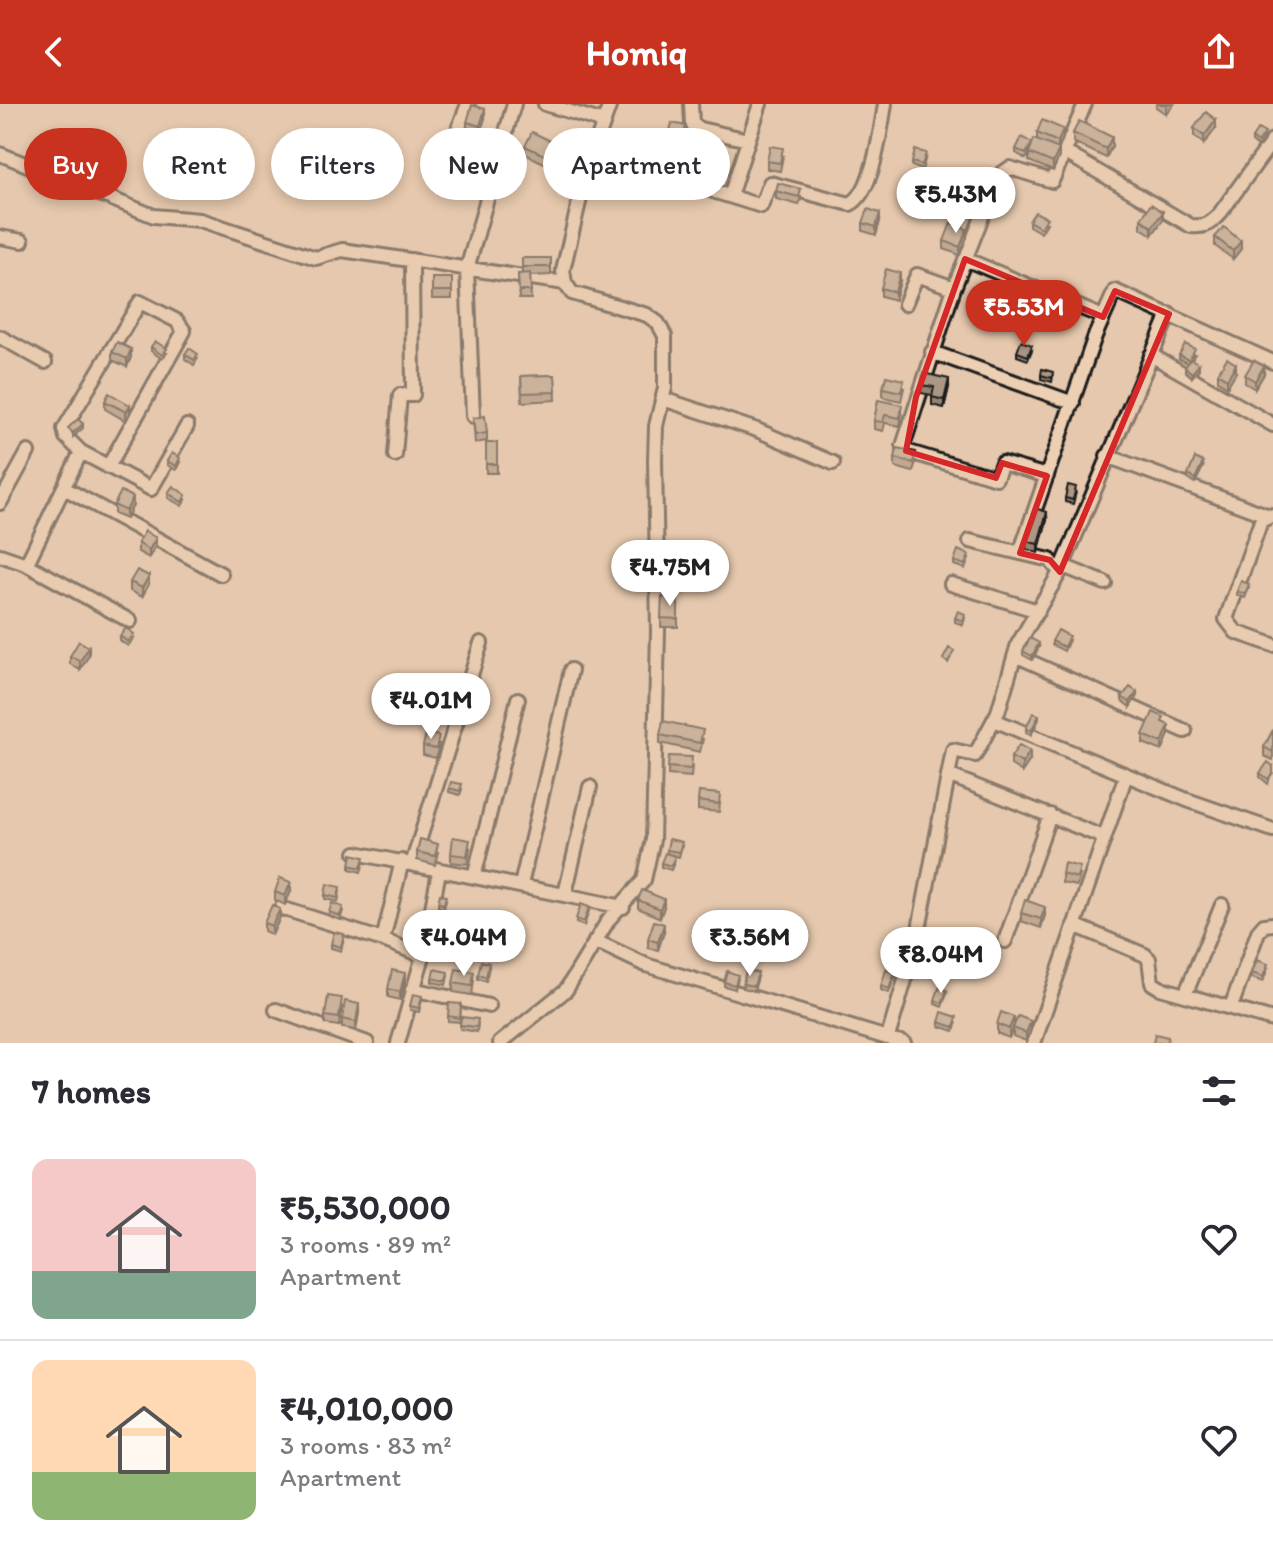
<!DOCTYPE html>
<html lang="en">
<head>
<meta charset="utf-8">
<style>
  body { margin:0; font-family:Itim,sans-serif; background:#f7f7f7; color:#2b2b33; height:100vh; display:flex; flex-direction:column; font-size:30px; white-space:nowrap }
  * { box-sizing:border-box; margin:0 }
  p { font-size:26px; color:#7c7c81 }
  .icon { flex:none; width:44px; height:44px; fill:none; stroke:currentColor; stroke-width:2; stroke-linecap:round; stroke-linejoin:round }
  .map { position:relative; height:939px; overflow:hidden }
  .panel { display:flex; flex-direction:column; background:#fff; flex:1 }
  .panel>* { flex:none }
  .hud { position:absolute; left:24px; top:24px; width:800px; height:72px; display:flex; gap:16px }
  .price { position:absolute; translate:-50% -68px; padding:0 18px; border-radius:28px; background:#fff; color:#222; font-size:26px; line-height:52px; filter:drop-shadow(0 2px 4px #0008) }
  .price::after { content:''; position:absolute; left:50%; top:48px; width:24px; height:18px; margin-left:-12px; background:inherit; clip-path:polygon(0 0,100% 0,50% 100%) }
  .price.active { background:#c8321e; color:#fff }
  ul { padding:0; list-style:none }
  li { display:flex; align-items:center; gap:24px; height:200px; padding:0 32px }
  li+li { border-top:2px solid #e1e1e2 }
  li span { display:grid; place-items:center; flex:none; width:224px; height:160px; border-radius:16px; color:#555 }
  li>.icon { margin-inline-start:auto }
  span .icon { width:96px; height:96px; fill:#fffc; stroke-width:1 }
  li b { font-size:34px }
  h2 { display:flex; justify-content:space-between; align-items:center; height:96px; padding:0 32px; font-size:34px }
  .tag { padding:0 28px; border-radius:36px; background:#fff; box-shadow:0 4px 12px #0003; font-size:28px; line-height:72px }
  .tag.active { background:#c8321e; color:#fff }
  header { display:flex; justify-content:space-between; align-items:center; height:104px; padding:0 32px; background:#c8321e; color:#fff; font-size:36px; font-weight:800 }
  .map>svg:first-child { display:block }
</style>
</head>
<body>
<header><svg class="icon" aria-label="back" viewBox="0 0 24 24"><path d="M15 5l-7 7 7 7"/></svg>Homiq<svg class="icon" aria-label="share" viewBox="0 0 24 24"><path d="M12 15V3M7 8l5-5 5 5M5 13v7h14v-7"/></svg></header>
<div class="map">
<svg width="1273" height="939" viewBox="0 0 1273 939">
  <rect width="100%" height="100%" fill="#e5c8ad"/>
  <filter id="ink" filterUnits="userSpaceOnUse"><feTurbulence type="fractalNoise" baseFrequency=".0125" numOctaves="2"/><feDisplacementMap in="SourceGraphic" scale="16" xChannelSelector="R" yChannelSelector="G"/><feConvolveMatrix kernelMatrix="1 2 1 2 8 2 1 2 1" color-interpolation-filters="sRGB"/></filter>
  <g filter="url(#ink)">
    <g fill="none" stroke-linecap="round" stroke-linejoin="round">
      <g stroke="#1c1c1c" stroke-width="18">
        <path id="minor" d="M545,0L604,18
          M691,0L692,20L700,25L748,36
          M1066,49L1191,122C1204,123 1209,121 1218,112L1273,36
          M0,50L154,112L200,116L316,154L342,146L565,179
          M593,50L761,102L770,79L850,100C873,90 881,24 885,0
          M447,54L468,0
          M730,92L760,0
          M0,133L22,137
          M965,155L1103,213
          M905,200L917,171L954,184
          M0,233L45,258
          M932,248L1073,299
          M1151,251L1273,321
          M663,295L757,326L833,359
          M473,312L467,165L514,0
          M81,348L151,385L187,322
          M395,351L400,291H413L412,156
          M1107,352L1269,412
          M1047,372L1002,359L996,374L906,347L903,342L954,184L998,72L1010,64L1052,77L1085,0
          M66,385L221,470
          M0,399L28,348
          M1273,411L1261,417L1226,515L1236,528L1273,541
          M1020,449L1095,232L1115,187L1273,258
          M0,451L26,460L30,453L81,348L66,333L64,325L140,198L177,217L184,227L108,363
          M26,460L130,517
          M1063,462L1105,479
          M1060,468L1169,210
          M951,480L1038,507
          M1015,551L1185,627
          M994,616L1187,696L1273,726
          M948,671L1103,733
          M356,749L623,803
          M412,760L481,539
          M474,773L518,595
          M521,781L571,566
          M565,790L590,683
          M281,804L383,836L423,852
          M1074,821L1145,851L1149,855L1152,879L1160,884L1273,916
          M383,836L402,757
          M595,837L646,861L904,939
          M1005,837L1050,711
          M412,885L489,902
          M1185,891L1222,801
          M1231,903L1258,828L1264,821L1273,820
          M276,906L367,939
          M888,933L917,836L953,646L975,651L998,608L1018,540L1060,468L1050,456L970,437
          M398,939L423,852L439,767
          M500,939L566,886L609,815L644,776L653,736L658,527L655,356L656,322L665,284V232L658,219L647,211L572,189L565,179L563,166L586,69L610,0
          M1034,939L1126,671"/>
      </g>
      <use href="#minor" stroke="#edcfb3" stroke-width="12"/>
    </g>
    <path fill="#948272" stroke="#1c1c1c" stroke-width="2" d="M1156,0H1174L1166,10L1156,3Z
      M485,14L480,30L467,26V18Z
      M1194,24H1216L1204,40L1194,32Z
      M1037,29L1063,34L1059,45V53L1053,67L1029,57V49L1026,55L1016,49V45L1037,36Z
      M1073,29L1112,42L1106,54L1073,38Z
      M686,31L682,46L668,43V34Z
      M1265,33L1258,43L1252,38V34Z
      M525,42L553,46L546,60L525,50Z
      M783,52L780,67L767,65V57Z
      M926,53L922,66L912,62V58Z
      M776,87L801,93L799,101L776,95Z
      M1141,115L1163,116L1152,131L1141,124Z
      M880,117L876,131L863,127V119Z
      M1029,117L1047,119L1041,129L1029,122Z
      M967,133L960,151L944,145V137Z
      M1215,133L1241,145L1233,155L1215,142Z
      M522,154H551V171L530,172L531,195H519L518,170H522Z
      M432,174H452V195H432Z
      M900,177L895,196L881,192V184Z
      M1016,184L1006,201L998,197V188Z
      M151,243L167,249L162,255L151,247Z
      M1032,246L1028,256L1017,252V248Z
      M112,248L131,253L127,263L112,256Z
      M185,250L198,254L194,261L185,255Z
      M1195,250L1192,255L1199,265L1192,273L1185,267V263L1188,259L1179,255V251Z
      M1236,268L1227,283L1218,277V269Z
      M1264,270L1255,285L1245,279V271Z
      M555,271L556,296L522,298L521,272Z
      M1041,271L1053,272L1052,278L1041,275Z
      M921,281L949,283L944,304L932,301V291L921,289Z
      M883,284H904L901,297L883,293Z
      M878,296L902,310L900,322L885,319L883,327L874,325V317Z
      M105,297L130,309L126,317L105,305Z
      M473,314L487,329V337L475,339Z
      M486,339H497V369H486Z
      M895,354L916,357L913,368L895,363Z
      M167,357L180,358L176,366L167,361Z
      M1203,363L1195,379L1188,375V371Z
      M1076,388L1073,400L1065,398V394Z
      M168,389L186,395L182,402L168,394Z
      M114,401H133L126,415L114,410Z
      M1047,416L1038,449L1026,445V437Z
      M138,439L156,442L149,454L138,448Z
      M969,455L965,465L954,461V457Z
      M130,478L149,480L142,493L130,487Z
      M1249,484L1245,494L1237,491V487Z
      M662,493L678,494V523H661Z
      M955,514H965L963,521L955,518Z
      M120,532L134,534L128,542L120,537Z
      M1069,536L1064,547L1052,541V537Z
      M1039,543L1032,556L1023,551V547Z
      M89,551L80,566L70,560V552Z
      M1137,592L1130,603L1122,597V593Z
      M1039,615L1031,631L1026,628V624Z
      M1164,619L1169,630L1162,647L1143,639V631Z
      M1273,626V656L1264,652V643Z
      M660,631L703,635L700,648L660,639Z
      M439,640L436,654L423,651V642Z
      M1011,653L1030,656L1022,668L1011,661Z
      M692,662L691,673L668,671V663Z
      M1273,662L1268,680L1260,673V669Z
      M449,684L462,685L460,691L449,688Z
      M698,697L720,699L719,708L698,706Z
      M682,742L679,753L671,751L675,756L671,766L661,763V759L667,749V746Z
      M470,744L467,760L451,758V750Z
      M417,748H438L435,761L417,756Z
      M364,758L361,768L350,765V761Z
      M1062,770L1080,771L1077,782L1062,779Z
      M291,787L285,801L275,796V788Z
      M340,787L338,798L325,795V791Z
      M446,796L444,804L438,803V799Z
      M638,796L664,803L660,814L638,804Z
      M433,806L444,807L443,823L432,822Z
      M343,807L340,816L329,812V808Z
      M589,807L584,822L576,819V815Z
      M1021,809L1045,811L1041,824L1021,817Z
      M280,813L272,831L264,827V819Z
      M747,825L743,842L716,835V826Z
      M664,828L658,846L648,844V835Z
      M344,835L341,847L331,844V840Z
      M489,863L486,877L478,875V871Z
      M1268,864L1263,878L1252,874V869Z
      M448,872L446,881L432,878V874Z
      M758,873L754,887L743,884V880Z
      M895,873L889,889L881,886V882Z
      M738,875L735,885L724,882V878Z
      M474,876L472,891L453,888V879Z
      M405,877L400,896L388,893V885Z
      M947,890L942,903L935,900V896Z
      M422,896L419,908L410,906V902Z
      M461,900L460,918L448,917V912Z
      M342,903L339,922L325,920V912Z
      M359,908L356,926L342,924V915Z
      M461,913L478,920L477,928L460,925Z
      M939,918H957L954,927L939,922Z
      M997,920L1014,921L1009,934L997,929Z
      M1013,924L1031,925L1026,937L1013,932Z"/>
    <path fill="#786a5d" stroke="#1c1c1c" stroke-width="2" d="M1167,0H1174L1166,10V2Z
      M485,5V14L480,30V22Z
      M1216,16V24L1204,40V32Z
      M686,22V31L682,46V38Z
      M1063,25V34L1058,46V38Z
      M1112,33V42L1106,54V45Z
      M553,38V46L546,60V52Z
      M1059,45V53L1053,67V59Z
      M1163,108V116L1152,131V123Z
      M880,109V117L876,131V123Z
      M967,125V133L960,151V143Z
      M1241,137V145L1233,155V147Z
      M900,169V177L895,196V188Z
      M1016,176V184L1006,201V193Z
      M131,245V253L127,263V255Z
      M1199,260V265L1192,273V269Z
      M1236,260V268L1227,283V275Z
      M1264,262V270L1255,285V277Z
      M949,275V283L944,304V296Z
      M130,301V309L126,317V308Z
      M83,320V324L73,333V329Z
      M1203,358V363L1195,379V375Z
      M133,393V401L126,415V407Z
      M1047,408V416L1038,449V440Z
      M156,434V442L149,454V446Z
      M149,472V480L142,493V484Z
      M1039,539V543L1032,556V552Z
      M89,543V551L80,566V557Z
      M1137,588V592L1130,603V598Z
      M1039,611V615L1031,631V627Z
      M1169,621V630L1162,647V639Z
      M1030,647V656L1022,668V659Z
      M291,778V787L285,801V792Z
      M664,795V803L660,814V805Z
      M1045,803V811L1041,824V815Z
      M280,805V813L272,831V822Z
      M747,816V825L743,842V833Z
      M664,820V828L658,846V838Z
      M405,869V877L400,896V888Z
      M359,900V908L356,926V918Z
      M1014,913V921L1009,934V925Z
      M1031,917V925L1026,937V929Z"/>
    <path fill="#ac9785" stroke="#1c1c1c" stroke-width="2" d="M472,1L485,5L480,22L467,18Z
      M1206,8L1216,16L1204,32L1194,24Z
      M1042,16L1063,25L1058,38L1037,29Z
      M1079,17L1112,33L1106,45L1073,29Z
      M672,19L686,22L682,38L668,34Z
      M1258,25L1265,29L1258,39L1252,34Z
      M532,28L553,38L546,52L525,42Z
      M1022,33L1032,39L1026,50L1016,45Z
      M1034,35L1059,45L1053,59L1029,49Z
      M770,42L783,44L780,59L767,57Z
      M915,46L926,49L922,61L912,58Z
      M778,79L801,85L799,93L776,87Z
      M1151,100L1163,108L1152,123L1141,115Z
      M868,105L880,109L876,123L863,119Z
      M1035,108L1047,114L1041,124L1029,117Z
      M951,119L967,125L960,143L944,137Z
      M1224,123L1241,137L1233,147L1215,133Z
      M522,154H551V163H522Z
      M886,165L900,169L895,188L881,184Z
      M530,169L531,187H519L518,170Z
      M1008,172L1016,176L1006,193L998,188Z
      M432,174H452V187H432Z
      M155,237L167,245L162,251L151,243Z
      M1021,237L1032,241L1028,252L1017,248Z
      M117,238L131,245L127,255L112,248Z
      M1185,240L1195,245L1189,256L1179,251Z
      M189,244L198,250L194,256L185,250Z
      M1227,254L1236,260L1227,275L1218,269Z
      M1191,255L1199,260L1192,269L1185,263Z
      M1254,256L1264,262L1255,277L1245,271Z
      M1042,265L1053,268L1052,274L1041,271Z
      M923,269L949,275L944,296L932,293L934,283L921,281Z
      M555,271L556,288L522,289L521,272Z
      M886,272L904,276L901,288L883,284Z
      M109,289L130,301L126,308L105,297Z
      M878,296L902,301L900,314L885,311L883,318L874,317Z
      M485,312L487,329L475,331L473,314Z
      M78,315L83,320L73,329L68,324Z
      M486,339H497V360H486Z
      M897,344L916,348L913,359L895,354Z
      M172,349L180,354L176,362L167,357Z
      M1195,354L1203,358L1195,375L1188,371Z
      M1068,381L1076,383L1073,396L1065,394Z
      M173,382L186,391L182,398L168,389Z
      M121,387L133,393L126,407L114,401Z
      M1035,404L1047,408L1038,440L1026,437Z
      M145,427L156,434L149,446L138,439Z
      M958,446L969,451L965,461L954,457Z
      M137,466L149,472L142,484L130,478Z
      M1241,477L1249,480L1245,490L1237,487Z
      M662,493L678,494V515L661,514Z
      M958,507L965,510L963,517L955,514Z
      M126,524L134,530L128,538L120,532Z
      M1058,526L1069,532L1064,543L1052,537Z
      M1030,534L1039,539L1032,552L1023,547Z
      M79,537L89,543L80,557L70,552Z
      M949,544L954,547L948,559L943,555Z
      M1130,583L1137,588L1130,598L1122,593Z
      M1153,608L1164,613L1162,618L1169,621L1162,639L1143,631Z
      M1033,609L1039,611L1031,627L1026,624Z
      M663,617L703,626L700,639L660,631Z
      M1273,626V648L1264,643Z
      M426,629L439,632L436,645L423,642Z
      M1019,641L1030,647L1022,659L1011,653Z
      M669,652L692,653L691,665L668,663Z
      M1268,658L1273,662V669L1268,675L1260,669Z
      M451,678L462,680L460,687L449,684Z
      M699,688L720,690L719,700L698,697Z
      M453,733L470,736L467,752L451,750Z
      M420,735L438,740L435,752L417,748Z
      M669,735L682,738L679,748L667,746Z
      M665,749L675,752L671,762L661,759Z
      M352,750L364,753L361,764L350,761Z
      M1064,759L1080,763L1077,774L1062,770Z
      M280,774L291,778L285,792L275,788Z
      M327,780L340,783L338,794L325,791Z
      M642,786L664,795L660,805L638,796Z
      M440,790L446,792L444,800L438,799Z
      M1025,796L1045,803L1041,815L1021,809Z
      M332,799L343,803L340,812L329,808Z
      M581,800L589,803L584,818L576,815Z
      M272,801L280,805L272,822L264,819Z
      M433,806L444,807L443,819L432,818Z
      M721,809L747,816L743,833L716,826Z
      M654,817L664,820L658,838L648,835Z
      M334,828L344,830L341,843L331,840Z
      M1257,856L1268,860L1263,873L1252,869Z
      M481,857L489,859L486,873L478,871Z
      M434,865L448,868L446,877L432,874Z
      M456,865L474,868L472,882L453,879Z
      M392,866L405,869L400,888L388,885Z
      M746,866L758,869L754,882L743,880Z
      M886,866L895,869L889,885L881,882Z
      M727,867L738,871L735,881L724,878Z
      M939,884L947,886L942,899L935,896Z
      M413,890L422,892L419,904L410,902Z
      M328,892L342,894L339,914L325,912Z
      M345,897L359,900L356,918L342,915Z
      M449,899L461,900L460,914L448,912Z
      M942,908L957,913L954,923L939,918Z
      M1001,908L1014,913L1009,925L997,920Z
      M1018,912L1031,917L1026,929L1013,924Z
      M461,913L478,915L477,923L460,921Z
      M1155,930L1168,933L1167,939H1153Z"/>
  </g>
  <path d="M0 0H1273V939H0ZM965,155L1103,213L1115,187L1169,210L1060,468L1050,456L1020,449L1047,372L1002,359L996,374L906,347L916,293Z" fill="#e5c8ad" fill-opacity=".55" fill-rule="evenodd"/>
  <path fill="none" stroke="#d62828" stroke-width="6" stroke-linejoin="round" d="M965,155L1103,213L1115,187L1169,210L1060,468L1050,456L1020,449L1047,372L1002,359L996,374L906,347L916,293Z"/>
</svg>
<b class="price" style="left:956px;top:131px">₹5.43M</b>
<b class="price active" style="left:1024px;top:244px">₹5.53M</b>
<b class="price" style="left:670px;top:504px">₹4.75M</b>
<b class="price" style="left:431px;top:637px">₹4.01M</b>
<b class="price" style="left:464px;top:874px">₹4.04M</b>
<b class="price" style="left:750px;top:874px">₹3.56M</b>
<b class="price" style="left:941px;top:891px">₹8.04M</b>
<div class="hud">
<a class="tag active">Buy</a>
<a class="tag">Rent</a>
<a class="tag">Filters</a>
<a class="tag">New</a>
<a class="tag">Apartment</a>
</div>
</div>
<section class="panel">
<h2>7 homes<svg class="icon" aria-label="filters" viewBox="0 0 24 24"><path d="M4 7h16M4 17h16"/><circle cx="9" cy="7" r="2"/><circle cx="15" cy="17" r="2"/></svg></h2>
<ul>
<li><span style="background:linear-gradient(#f6c9c9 70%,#7fa58c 0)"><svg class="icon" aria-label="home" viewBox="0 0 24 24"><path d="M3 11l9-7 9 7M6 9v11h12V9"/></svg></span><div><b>₹5,530,000</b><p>3 rooms · 89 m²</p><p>Apartment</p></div><svg class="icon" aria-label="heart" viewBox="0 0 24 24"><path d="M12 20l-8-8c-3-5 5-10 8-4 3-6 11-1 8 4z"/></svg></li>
<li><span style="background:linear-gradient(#ffd9b3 70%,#8fb573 0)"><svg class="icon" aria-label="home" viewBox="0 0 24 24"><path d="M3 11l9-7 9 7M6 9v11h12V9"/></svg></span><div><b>₹4,010,000</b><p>3 rooms · 83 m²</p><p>Apartment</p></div><svg class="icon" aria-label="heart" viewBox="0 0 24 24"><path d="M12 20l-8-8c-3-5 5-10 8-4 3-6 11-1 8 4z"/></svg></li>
</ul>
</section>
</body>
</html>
